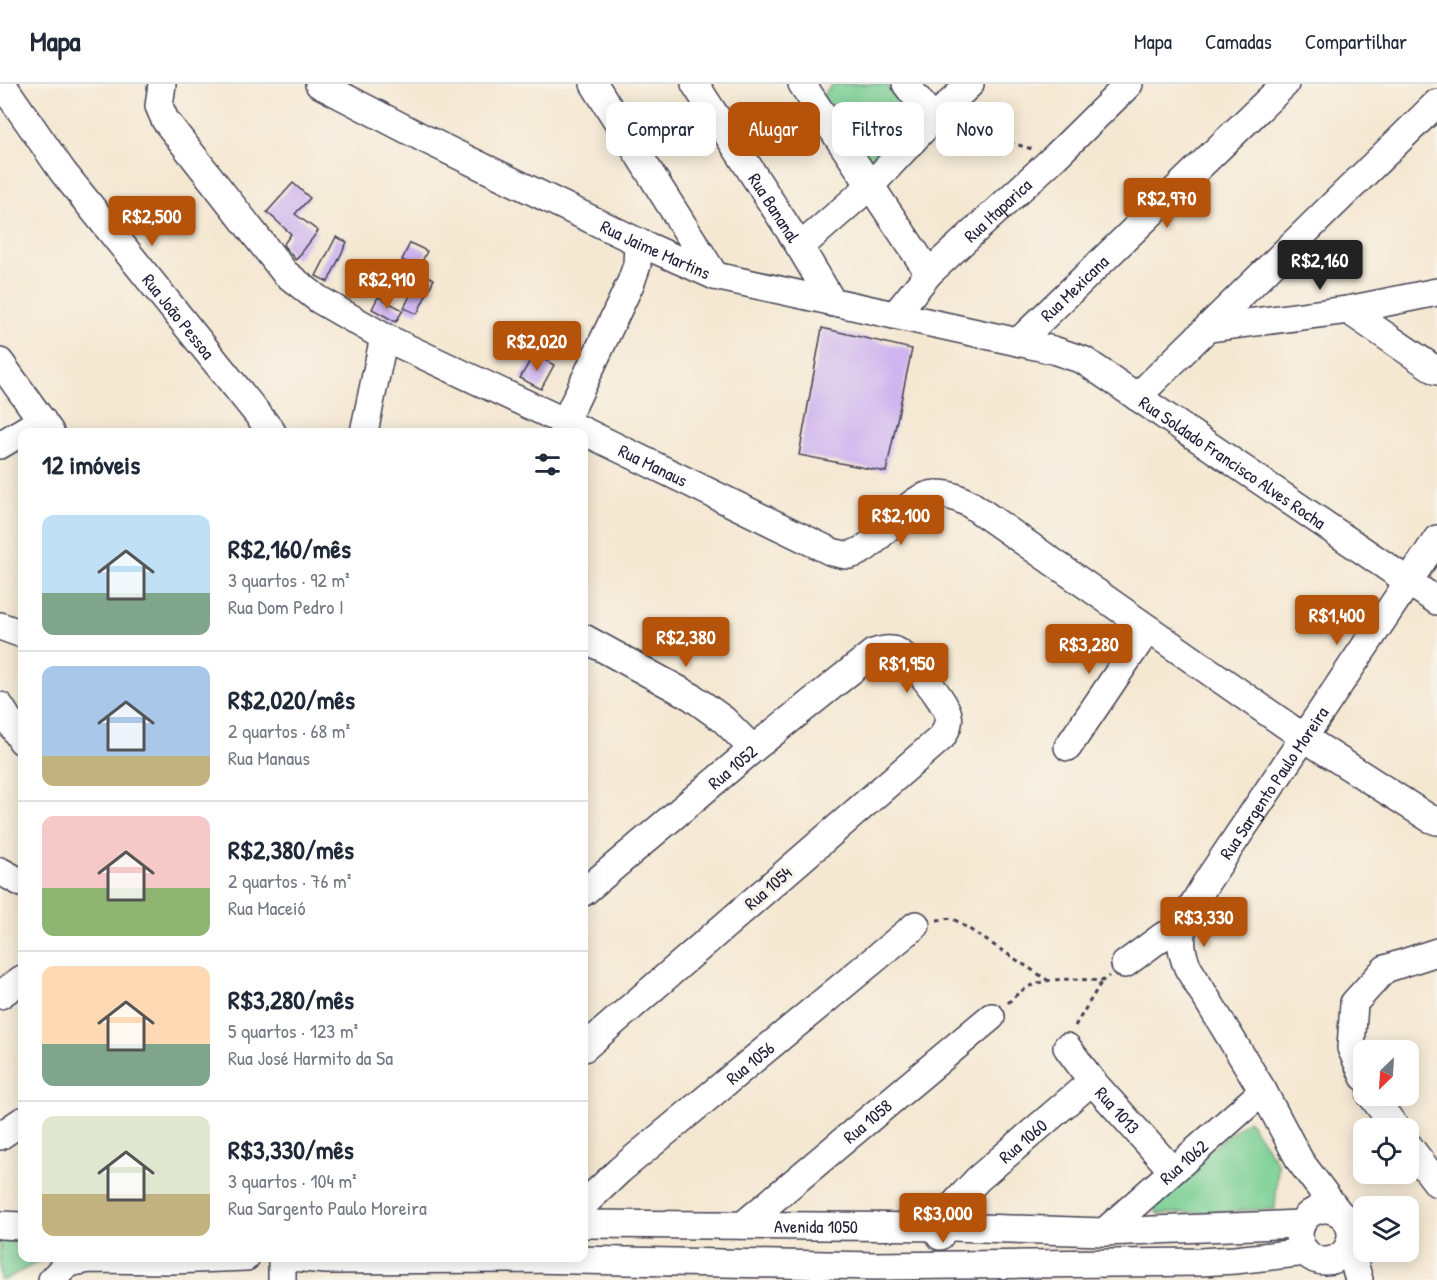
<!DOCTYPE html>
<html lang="pt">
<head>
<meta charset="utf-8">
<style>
  body { margin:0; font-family:"Patrick Hand",sans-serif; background:#f2f2f3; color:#1f2937; height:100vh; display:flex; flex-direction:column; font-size:22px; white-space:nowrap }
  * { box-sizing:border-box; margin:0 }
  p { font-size:20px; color:#747a83 }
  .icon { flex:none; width:33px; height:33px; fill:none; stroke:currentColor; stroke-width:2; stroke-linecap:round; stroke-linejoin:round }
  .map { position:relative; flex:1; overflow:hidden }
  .details { position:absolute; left:18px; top:344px; width:570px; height:834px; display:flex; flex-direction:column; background:#fff; border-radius:12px; box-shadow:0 3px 15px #0003 }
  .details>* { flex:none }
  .top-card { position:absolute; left:606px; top:18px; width:570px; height:54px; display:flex; gap:12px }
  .needle { width:39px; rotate:205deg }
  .fabs { position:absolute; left:1353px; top:956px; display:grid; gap:12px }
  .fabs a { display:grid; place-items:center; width:66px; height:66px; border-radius:12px; background:#fff; box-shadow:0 3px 15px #0003; font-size:30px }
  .price { position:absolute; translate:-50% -51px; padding:0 14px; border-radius:6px; background:#b45309; color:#fff; font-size:20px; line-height:39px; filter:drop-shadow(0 2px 3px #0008) }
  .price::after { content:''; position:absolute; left:50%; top:36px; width:18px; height:14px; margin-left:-9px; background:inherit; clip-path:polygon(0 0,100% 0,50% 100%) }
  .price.active { background:#222; color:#fff }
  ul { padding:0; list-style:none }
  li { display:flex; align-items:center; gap:18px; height:150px; padding:0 24px }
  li+li { border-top:2px solid #e0e1e3 }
  li span { display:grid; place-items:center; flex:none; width:168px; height:120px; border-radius:12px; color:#555 }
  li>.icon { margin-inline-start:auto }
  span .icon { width:72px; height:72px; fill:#fffc; stroke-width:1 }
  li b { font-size:26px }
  h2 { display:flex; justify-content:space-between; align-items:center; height:72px; padding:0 24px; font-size:26px }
  .tag { padding:0 21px; border-radius:12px; background:#fff; box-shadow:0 3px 15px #0003; font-size:21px; line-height:54px }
  .tag.active { background:#b45309; color:#fff }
  header { display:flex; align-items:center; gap:36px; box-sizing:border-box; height:84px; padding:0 30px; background:#fff; border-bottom:2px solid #e0e1e3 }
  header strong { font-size:28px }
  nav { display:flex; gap:33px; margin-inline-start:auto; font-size:21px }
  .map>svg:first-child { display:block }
</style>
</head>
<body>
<header>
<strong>Mapa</strong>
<nav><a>Mapa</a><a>Camadas</a><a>Compartilhar</a></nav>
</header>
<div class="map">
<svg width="1437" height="1196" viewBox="0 0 1437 1196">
  <rect width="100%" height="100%" fill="#f7f3e8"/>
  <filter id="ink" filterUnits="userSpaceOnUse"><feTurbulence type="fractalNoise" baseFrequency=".0167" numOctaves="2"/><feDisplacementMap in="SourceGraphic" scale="12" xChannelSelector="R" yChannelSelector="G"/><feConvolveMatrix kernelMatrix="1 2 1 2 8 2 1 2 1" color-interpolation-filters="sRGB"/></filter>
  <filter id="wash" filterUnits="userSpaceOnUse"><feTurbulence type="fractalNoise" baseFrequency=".008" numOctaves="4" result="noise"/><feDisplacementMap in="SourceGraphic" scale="24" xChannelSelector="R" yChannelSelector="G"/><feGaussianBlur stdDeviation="1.35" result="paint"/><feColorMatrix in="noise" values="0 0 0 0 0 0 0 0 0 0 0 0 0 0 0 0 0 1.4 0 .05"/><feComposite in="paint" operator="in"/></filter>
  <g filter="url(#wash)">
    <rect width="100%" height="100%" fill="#f5e8d3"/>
    <path fill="#79cf94" stroke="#4e7868" stroke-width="1.5" d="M833,0H886L913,38L872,79L822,12Z
      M1248,1036L1278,1080L1275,1125L1158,1130L1149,1114Z
      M0,1156L22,1157V1173H48L4,1196H0Z"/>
    <g id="blocks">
      <path fill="#cfb5ef" d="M293,99L310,114L295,130L318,147L296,176L283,161L291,150L267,128Z
        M336,153L347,158L328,198L316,192Z
        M410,159L427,167L419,184L402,176Z
        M421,189L434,195L417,230L404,224Z
        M378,213L403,226L396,238L372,225Z
        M822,244L912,265L886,388L799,371Z
        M534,270L554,281L541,305L520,294Z"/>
    </g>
  </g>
  <g filter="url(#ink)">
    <use href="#blocks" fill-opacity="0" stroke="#424052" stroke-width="1.5"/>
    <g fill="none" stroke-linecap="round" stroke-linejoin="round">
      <g stroke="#424052" stroke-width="30">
        <g id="minor">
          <path id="s1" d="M2,0L63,88L272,348"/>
          <path id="s2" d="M162,0L159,22L165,36L285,189L318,215L384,253L565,338L832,468C838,469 845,472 850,471C883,463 905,409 938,410C950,410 960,415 970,420L1303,653L1429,734L1437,737"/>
          <path id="s3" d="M319,0L423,54L638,158L715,192L1018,258L1053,266L1083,276L1437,517"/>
          <path d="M594,0L715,192"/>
          <path id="s4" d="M695,0L800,163L833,219"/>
          <path d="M802,0L929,189"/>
          <path d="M906,0L933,35"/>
          <path d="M800,163L871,101L933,35L970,0"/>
          <path d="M1348,226L1437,287"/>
          <path id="s5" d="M895,231L929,189L1056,72L1129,0"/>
          <path d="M1209,244L1348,226L1437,208"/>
          <path id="s6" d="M1018,258L1285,0"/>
          <path d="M0,278L50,348"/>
          <path d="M1137,313L1437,19"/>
          <path d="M364,348L384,253"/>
          <path d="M563,348L565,338L631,198L637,181L638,158"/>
          <path d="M0,361L42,336"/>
          <path d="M0,542L22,550"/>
          <path d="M584,554L692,613L724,636L753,665"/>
          <path d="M0,622L22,657"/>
          <path d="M1068,663L1148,545"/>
          <path d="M0,787L22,799"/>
          <path id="s7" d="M584,808L753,665L873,569C880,567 888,564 896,567C908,571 946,618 948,631C950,639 946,646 942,653L584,964"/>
          <path d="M1125,880L1163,852L1182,847"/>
          <path d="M0,911L22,895"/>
          <path id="s8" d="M1067,963L1092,997L1172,1086"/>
          <path d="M1364,993L1351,964L1354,919L1385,885L1437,868"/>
          <path d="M1371,1011L1396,1044"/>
          <path d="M0,1052L22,1037"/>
          <path d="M1408,1061L1437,1099"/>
          <path id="s9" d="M584,1120L620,1086L916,841"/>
          <circle cx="1325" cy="1151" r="26"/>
          <path id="s10" d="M1339,1129L1300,1077L1263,1007L1188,884C1172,849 1188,830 1206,799L1437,455"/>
          <path id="s11" d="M584,1140L952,1143L1104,1148L1301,1140"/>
          <path d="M0,1141L22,1142"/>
          <path id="s12" d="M743,1141L991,933"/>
          <path id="s13" d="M1104,1148L1263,1007"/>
          <path id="s14" d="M940,1152L933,1143L978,1095L1092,997"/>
          <path d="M1349,1161L1359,1196"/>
          <path d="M292,1173L326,1176L529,1175L875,1182L1200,1178L1235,1176L1306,1168"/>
          <path d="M282,1174V1196"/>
          <path d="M52,1196L68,1179L90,1175L172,1176L246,1173"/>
        </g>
      </g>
      <path stroke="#424052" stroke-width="3" stroke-dasharray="4.5 4.5" stroke-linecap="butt" d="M958,43L1032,65
        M937,836L952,834L1049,897
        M1008,919C1013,914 1020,907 1026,904C1049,892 1078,895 1102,897L1109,892
        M1075,942L1102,897"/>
      <use href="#minor" stroke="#fff" stroke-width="27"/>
    </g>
  </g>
  <g text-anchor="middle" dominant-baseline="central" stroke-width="6" stroke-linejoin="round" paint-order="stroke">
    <g font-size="18" fill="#22223b" stroke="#f7f3e8">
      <text stroke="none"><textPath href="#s4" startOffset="147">Rua Bananal</textPath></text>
      <text stroke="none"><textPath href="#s5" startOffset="147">Rua Itaparica</textPath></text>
      <text stroke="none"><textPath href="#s3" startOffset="375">Rua Jaime Martins</textPath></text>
      <text stroke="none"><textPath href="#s6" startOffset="78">Rua Mexicana</textPath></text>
      <text stroke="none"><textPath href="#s1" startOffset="292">Rua João Pessoa</textPath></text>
      <text stroke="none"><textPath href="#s3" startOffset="999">Rua Soldado Francisco Alves Rocha</textPath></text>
      <text stroke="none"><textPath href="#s2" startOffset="648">Rua Manaus</textPath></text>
      <text stroke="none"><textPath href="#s7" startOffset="194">Rua 1052</textPath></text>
      <text stroke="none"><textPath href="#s10" startOffset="501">Rua Sargento Paulo Moreira</textPath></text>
      <text transform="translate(768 804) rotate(-41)">Rua 1054</text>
      <text stroke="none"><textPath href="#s9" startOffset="218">Rua 1056</textPath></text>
      <text stroke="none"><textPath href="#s8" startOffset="81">Rua 1013</textPath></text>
      <text stroke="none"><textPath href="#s12" startOffset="162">Rua 1058</textPath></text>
      <text stroke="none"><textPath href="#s14" startOffset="136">Rua 1060</textPath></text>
      <text stroke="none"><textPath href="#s13" startOffset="106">Rua 1062</textPath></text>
      <text stroke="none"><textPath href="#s11" startOffset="232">Avenida 1050</textPath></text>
    </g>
  </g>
</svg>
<div class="fabs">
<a><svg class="needle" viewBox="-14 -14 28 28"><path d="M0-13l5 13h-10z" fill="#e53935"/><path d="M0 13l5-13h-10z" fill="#747a83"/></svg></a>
<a><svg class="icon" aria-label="locate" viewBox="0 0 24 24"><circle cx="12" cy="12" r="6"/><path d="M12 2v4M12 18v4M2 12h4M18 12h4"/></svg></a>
<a><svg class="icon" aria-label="layers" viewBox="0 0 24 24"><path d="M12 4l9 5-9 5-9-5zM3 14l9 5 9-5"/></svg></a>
</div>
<b class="price" style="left:1167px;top:145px">R$2,970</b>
<b class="price" style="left:152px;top:163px">R$2,500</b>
<b class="price active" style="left:1320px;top:207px">R$2,160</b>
<b class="price" style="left:387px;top:226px">R$2,910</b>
<b class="price" style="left:537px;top:288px">R$2,020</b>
<b class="price" style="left:901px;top:462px">R$2,100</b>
<b class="price" style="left:1337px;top:562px">R$1,400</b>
<b class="price" style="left:686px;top:584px">R$2,380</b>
<b class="price" style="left:1089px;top:591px">R$3,280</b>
<b class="price" style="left:907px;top:610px">R$1,950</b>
<b class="price" style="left:1204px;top:864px">R$3,330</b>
<b class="price" style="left:943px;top:1160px">R$3,000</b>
<div class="top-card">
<a class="tag">Comprar</a>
<a class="tag active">Alugar</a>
<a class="tag">Filtros</a>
<a class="tag">Novo</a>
</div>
<section class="details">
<h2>12 imóveis<svg class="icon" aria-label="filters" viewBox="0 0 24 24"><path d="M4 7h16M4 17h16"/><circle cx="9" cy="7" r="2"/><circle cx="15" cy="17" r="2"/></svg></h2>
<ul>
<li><span style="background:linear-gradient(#bfe0f5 65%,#7fa58c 0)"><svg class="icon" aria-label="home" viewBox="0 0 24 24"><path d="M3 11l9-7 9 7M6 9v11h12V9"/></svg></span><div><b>R$2,160/mês</b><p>3 quartos · 92 m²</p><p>Rua Dom Pedro I</p></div></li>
<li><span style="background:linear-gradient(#a9c7e8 75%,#c2b280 0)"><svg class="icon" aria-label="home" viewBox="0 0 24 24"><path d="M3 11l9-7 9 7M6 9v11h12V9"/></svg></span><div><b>R$2,020/mês</b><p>2 quartos · 68 m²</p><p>Rua Manaus</p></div></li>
<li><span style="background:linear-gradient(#f6c9c9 60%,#8fb573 0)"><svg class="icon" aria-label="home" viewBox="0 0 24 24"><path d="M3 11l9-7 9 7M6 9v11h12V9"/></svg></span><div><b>R$2,380/mês</b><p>2 quartos · 76 m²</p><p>Rua Maceió</p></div></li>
<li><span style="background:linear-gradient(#ffd9b3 65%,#7fa58c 0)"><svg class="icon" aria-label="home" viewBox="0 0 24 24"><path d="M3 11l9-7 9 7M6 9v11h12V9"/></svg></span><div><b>R$3,280/mês</b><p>5 quartos · 123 m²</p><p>Rua José Harmito da Sa</p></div></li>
<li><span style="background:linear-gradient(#dfe7d0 65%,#c2b280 0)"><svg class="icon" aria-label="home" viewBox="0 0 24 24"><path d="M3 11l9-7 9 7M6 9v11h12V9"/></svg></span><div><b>R$3,330/mês</b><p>3 quartos · 104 m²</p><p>Rua Sargento Paulo Moreira</p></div></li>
</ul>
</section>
</div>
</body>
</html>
